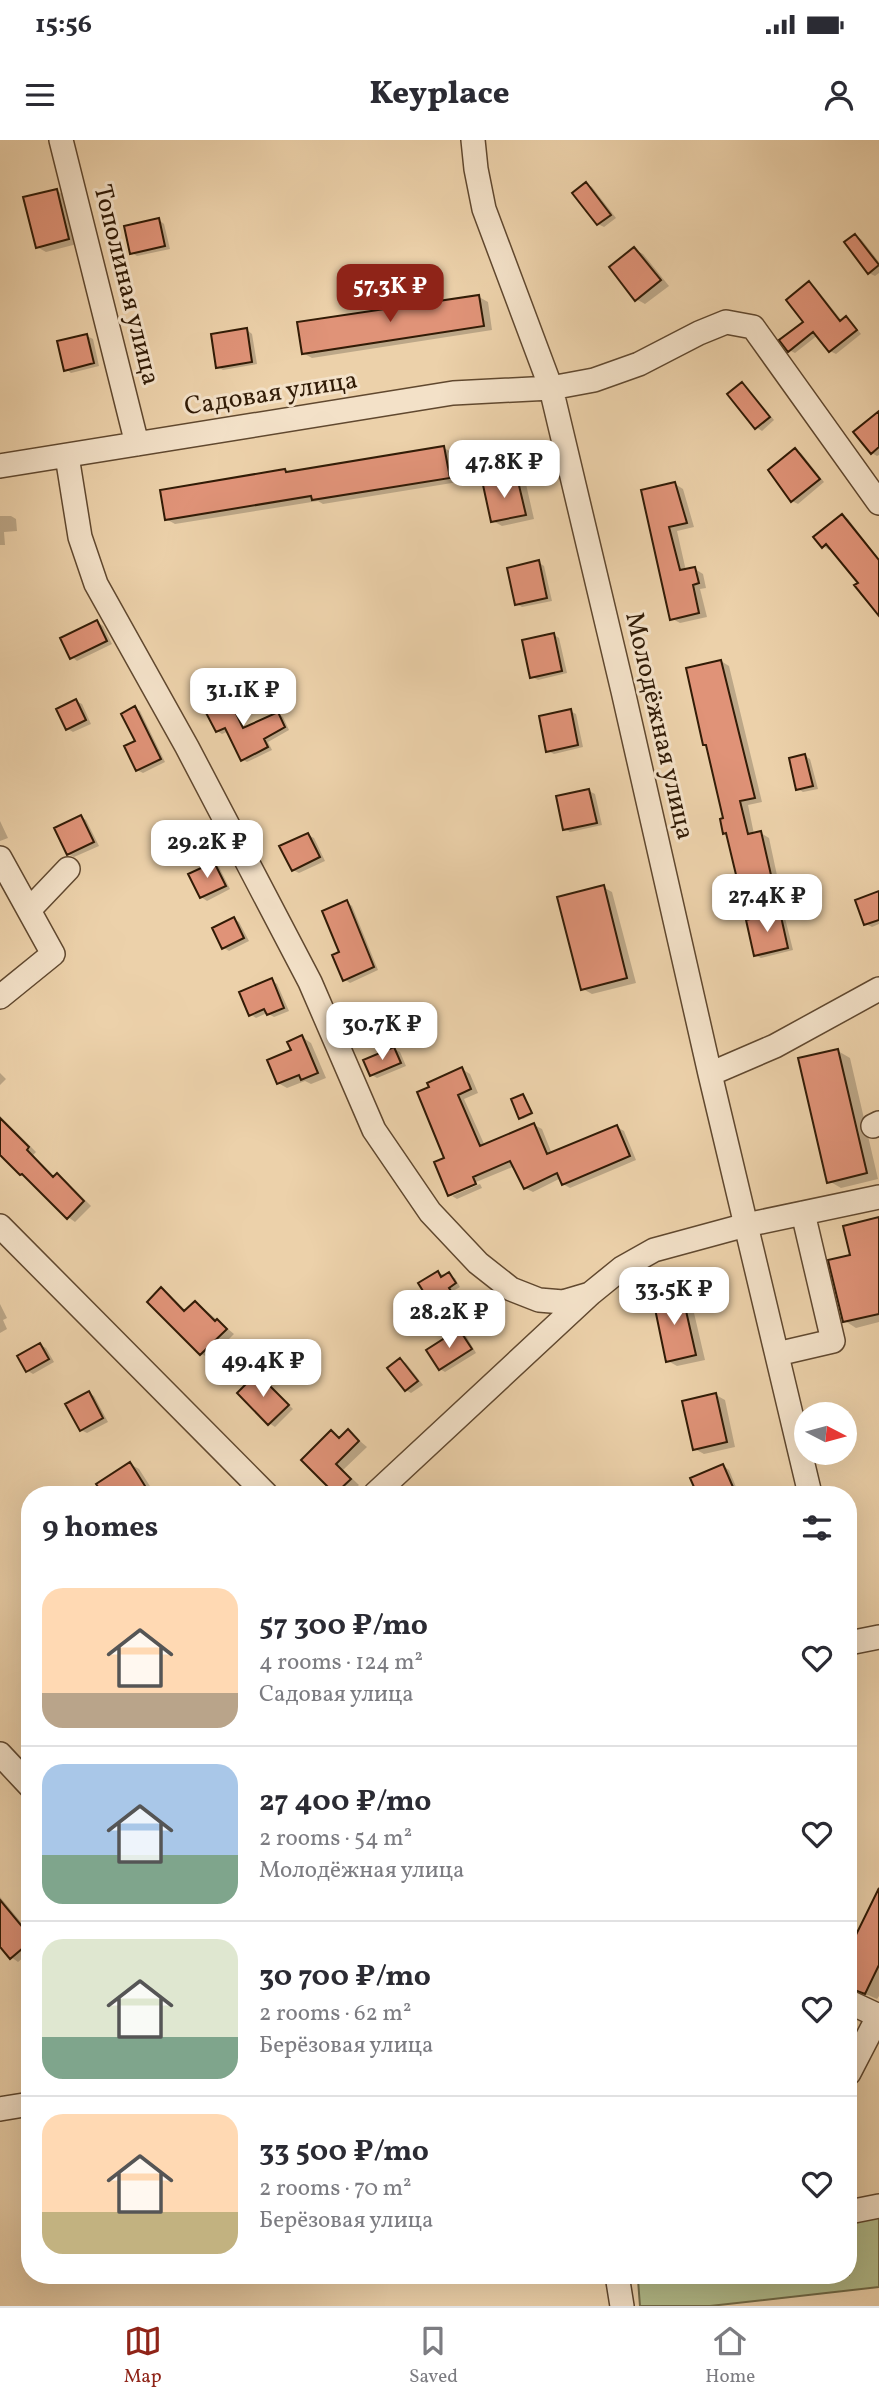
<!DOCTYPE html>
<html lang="en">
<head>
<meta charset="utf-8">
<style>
  body { margin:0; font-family:Vollkorn,serif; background:#f7f7f7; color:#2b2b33; height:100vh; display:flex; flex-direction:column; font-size:26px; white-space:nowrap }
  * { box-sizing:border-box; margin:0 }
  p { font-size:23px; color:#7c7c81 }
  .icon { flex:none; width:38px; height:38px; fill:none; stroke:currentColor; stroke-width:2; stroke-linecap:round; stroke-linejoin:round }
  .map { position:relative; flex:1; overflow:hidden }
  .side { position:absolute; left:21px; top:1346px; width:836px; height:798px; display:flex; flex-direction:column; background:#fff; border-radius:28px; box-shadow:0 7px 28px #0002 }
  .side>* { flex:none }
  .needle { width:46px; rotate:96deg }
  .tools { position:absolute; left:794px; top:1262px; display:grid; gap:14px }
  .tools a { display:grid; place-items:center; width:63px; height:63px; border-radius:50%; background:#fff; box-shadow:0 7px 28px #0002; font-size:35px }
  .price { position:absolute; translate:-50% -60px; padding:0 16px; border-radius:14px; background:#fff; color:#222; font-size:23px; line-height:46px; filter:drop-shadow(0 2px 4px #0008) }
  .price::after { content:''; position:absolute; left:50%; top:42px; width:21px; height:16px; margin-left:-10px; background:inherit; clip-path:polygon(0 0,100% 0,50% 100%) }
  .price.current { background:#8f2418; color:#fff }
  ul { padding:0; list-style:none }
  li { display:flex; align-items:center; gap:21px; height:175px; padding:0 21px }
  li+li { border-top:2px solid #e1e1e2 }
  li span { display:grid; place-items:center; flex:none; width:196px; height:140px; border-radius:21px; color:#555 }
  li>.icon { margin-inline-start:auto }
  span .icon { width:84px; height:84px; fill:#fffc; stroke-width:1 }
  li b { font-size:30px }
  h2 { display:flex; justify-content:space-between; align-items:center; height:84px; padding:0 21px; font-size:30px }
  .status { display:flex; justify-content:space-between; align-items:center; height:49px; padding:0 35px; background:#fff; direction:ltr }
  .status svg { height:19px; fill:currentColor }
  header { display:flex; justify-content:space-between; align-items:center; height:91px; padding:0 21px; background:#fff; font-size:32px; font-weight:800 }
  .tabs { display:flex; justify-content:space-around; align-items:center; height:98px; border-top:2px solid #e1e1e2; background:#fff; font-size:19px; color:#7c7c81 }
  .tabs a { display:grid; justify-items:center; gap:4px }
  .tabs .current { color:#8f2418 }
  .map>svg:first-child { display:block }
</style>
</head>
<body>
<div class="status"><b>15:56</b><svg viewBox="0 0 49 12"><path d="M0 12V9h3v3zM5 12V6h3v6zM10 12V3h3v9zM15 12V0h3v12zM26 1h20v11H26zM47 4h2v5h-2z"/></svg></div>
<header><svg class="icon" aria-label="menu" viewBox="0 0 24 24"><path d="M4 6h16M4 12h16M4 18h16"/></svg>Keyplace<svg class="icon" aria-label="person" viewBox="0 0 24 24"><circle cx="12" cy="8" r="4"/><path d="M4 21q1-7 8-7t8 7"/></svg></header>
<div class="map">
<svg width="879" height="2166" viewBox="0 0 879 2166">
  <rect width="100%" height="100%" fill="#ecd1aa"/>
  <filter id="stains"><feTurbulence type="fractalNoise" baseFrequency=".00286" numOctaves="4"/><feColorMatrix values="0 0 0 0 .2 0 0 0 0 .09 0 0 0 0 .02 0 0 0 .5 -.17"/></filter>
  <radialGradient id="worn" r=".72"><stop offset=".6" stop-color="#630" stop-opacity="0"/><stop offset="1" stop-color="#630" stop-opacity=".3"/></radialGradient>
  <path fill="#b3bd8c" stroke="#726c49" stroke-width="2" d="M879,2065V2147L710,2166H640L638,2140L640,2135H849V2072Z"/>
  <path fill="#0003" d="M587,44L592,47L616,78L604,87L598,84Z
    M56,50L65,56L77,104L46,112L37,107Z
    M159,80L164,84L170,109L137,116L132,113Z
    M855,96L861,99L879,122V133L875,136L869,133Z
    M634,109L643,114L669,146L645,164L636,159Z
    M809,144L815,147L842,181L846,178L851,181L861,194L836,214L830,211L818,195L795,213L789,210L805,182Z
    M479,157L488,162L492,190L312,218L303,213Z
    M247,190L252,194L257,224L223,230L218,227Z
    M87,196L93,199L99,226L71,233L66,229Z
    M742,244L748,248L774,280L762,291L756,287Z
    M879,274V315L877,316L872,313Z
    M444,308L453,313L458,342L323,364L318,361L175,384L166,379L285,331L289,334Z
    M795,310L801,313L824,342L798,364L792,361Z
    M517,339L526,344L534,379L502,386L493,381Z
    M675,344L683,349L694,387L677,391L686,431L695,429L703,434L706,448L700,449L707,477L680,483L671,478L643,351Z
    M0,376H11L16,379L17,391L4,392L5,405H0Z
    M842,376L848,379L879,419V473L860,443L832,408L829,410L823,406Z
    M538,422L544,426L552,461L522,467L517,464Z
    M97,482L103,486L112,504L77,521L72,517Z
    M554,495L559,498L567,533L538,540L532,537Z
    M721,521L729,526L762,662L748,665L754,694L761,693L769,698L778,740L747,747L739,742L728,694L725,693Z
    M228,559L233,562L246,589L278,574L283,577L289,590L268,602L272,610L247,622L242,619L229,591L222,594L217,591Z
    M76,561L82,564L91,584L73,592L68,589Z
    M135,568L140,571L165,622L143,633L137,630Z
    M570,571L576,574L583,607L554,614L548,611Z
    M805,616L810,619L818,649L803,652L798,649Z
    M589,651L595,654L602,685L570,692L565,689Z
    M81,677L86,680L99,706L74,717L68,714Z
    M0,681L8,698L0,701Z
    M308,695L314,698L325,721L299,733L293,730Z
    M213,724L219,727L230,749L207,761L201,757Z
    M603,747L612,752L636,843L592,854L583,849Z
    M879,753V784L872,787L866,784Z
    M347,762L352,766L378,830L350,843L344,839L342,813Z
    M780,774L785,778L793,810L761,818L755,815Z
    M234,779L239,782L249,801L229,811L224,808Z
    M271,840L277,844L289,871L274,877L267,873L256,878L250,874Z
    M302,897L311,903L326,938L311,944L305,941L287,948L278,943L293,911Z
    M394,909L400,912L406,926L377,938L372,935Z
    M838,911L850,918L878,1039L841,1048L829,1041Z
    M462,929L470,934L478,953L464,959L485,1006L534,985L542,989L552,1014L617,987L624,991L636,1020L570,1048L563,1044L561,1038L533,1052L525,1048L515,1026L452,1052V1056L450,1055L446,1019Z
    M0,933L6,939L0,945Z
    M523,955L533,974L523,979L520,977Z
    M0,976L36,1012L33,1015L55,1037L57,1035L65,1040L91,1066L75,1082L68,1077L0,1011Z
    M480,1044L482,1048L457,1059L452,1056Z
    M879,1079V1182L856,1188L845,1181L852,1116Z
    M438,1133L455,1138L460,1147L453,1151L457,1158L440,1169L434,1166Z
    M161,1149L169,1154L186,1171L195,1163L203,1168L234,1194L210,1218L201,1214L149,1162Z
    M682,1155L691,1160L705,1220L677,1226L668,1221Z
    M0,1164L7,1178L3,1180L7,1189L0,1193Z
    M459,1191L465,1194L476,1213L445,1232L440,1229Z
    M40,1205L46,1208L54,1222L33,1234L28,1231Z
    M400,1220L406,1223L423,1245L411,1253L406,1250Z
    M258,1235L293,1269L275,1287L269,1283Z
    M89,1253L94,1256L108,1282L87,1293L81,1290Z
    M716,1255L725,1260L735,1307L704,1314L695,1309Z
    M348,1291L367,1307L343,1330L359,1345L349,1354H339L303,1320L331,1292L340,1297Z
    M130,1324L139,1329L155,1354H105L98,1344Z
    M723,1326L729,1330L739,1354H699L693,1339Z
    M879,1752V1856L877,1859L868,1855H858L849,1851V1813Z
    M0,1757L30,1793V1812L18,1822L11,1817L0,1804Z"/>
  <path fill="#e09378" stroke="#311b06" stroke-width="2" d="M586,42L611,75L597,85L572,53Z
    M57,49L69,99L36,108L23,57Z
    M159,78L165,106L130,114L124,86Z
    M855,94L879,125L868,134L844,102Z
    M634,107L661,140L635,161L609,127Z
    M809,141L840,181L846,176L857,190L829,212L813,192L788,212L779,200L803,182L786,160Z
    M479,155L484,186L302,214L297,182Z
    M247,188L252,222L216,228L211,194Z
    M87,194L94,223L64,231L57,201Z
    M742,242L770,277L755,289L727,254Z
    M879,271V307L871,314L853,292Z
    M444,306L450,338L312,360L311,356L165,380L160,350L285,329L286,332Z
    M795,308L820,339L791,362L768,330Z
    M517,337L526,375L491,382L483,345Z
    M675,342L687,383L669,387L680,430L695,427L699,443L693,445L699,473L670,480L641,350Z
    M842,374L879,420V476L854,445L858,443L826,404L822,408L813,397Z
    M539,420L547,458L515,465L507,428Z
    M97,480L107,501L70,519L60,498Z
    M554,493L562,531L530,538L522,500Z
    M721,520L755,658L740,661L748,694L761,691L771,735L738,743L726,693L723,694L720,679L723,678L706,605H703L686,528Z
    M228,557L243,588L278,572L285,587L264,599L268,607L241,621L225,588L216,592L204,569Z
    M76,559L86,580L66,590L56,569Z
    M135,566L161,619L136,631L124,606L135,601L121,574Z
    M571,569L578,605L546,612L539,576Z
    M805,614L813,646L796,650L789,618Z
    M589,649L597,683L563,690L556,656Z
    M81,675L94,702L67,715L54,688Z
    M308,693L320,717L292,731L279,706Z
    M214,722L226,746L200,758L188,734Z
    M604,745L627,838L581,850L557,757Z
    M879,751V780L864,785L855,760Z
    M347,760L374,827L343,841L332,815L339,812L322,771Z
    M780,772L788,808L754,816L746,780Z
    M234,777L244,798L222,809L212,788Z
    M272,838L284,868L267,875L264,869L249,876L239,852Z
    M302,895L318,933L301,940L299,935L277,944L267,920L291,910L287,902Z
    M394,907L401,923L370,936L363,920Z
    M838,909L867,1033L827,1043L798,918Z
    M462,927L471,949L458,955L480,1006L534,983L547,1014L617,985L630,1016L562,1045L557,1033L524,1049L510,1021L473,1037L476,1044L448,1056L434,1022L444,1018L417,952L429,947L427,943Z
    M523,954L532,973L519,979L511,959Z
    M0,978L29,1007L27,1010L53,1037L57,1033L84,1061L67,1079L22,1034L20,1035L0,1015Z
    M879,1077V1174L843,1182L828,1120L850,1115L843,1086Z
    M438,1131L441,1137L449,1132L456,1143L449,1148L453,1154L433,1167L418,1143Z
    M161,1147L184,1171L195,1161L215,1181L217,1179L227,1189L200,1215L147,1162Z
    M682,1153L696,1215L666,1222L653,1159Z
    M459,1189L472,1209L439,1230L426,1210Z
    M40,1203L49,1219L26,1232L17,1216Z
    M400,1218L418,1241L405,1251L387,1228Z
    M257,1233L289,1265L268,1285L237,1253Z
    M89,1251L103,1278L80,1291L65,1264Z
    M716,1253L727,1302L693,1310L682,1261Z
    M348,1289L359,1301L336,1324L351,1339L335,1354L301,1320L331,1290L339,1298Z
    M130,1322L150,1354H103L96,1344Z
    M723,1324L736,1354H697L690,1338Z
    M879,1748V1825L865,1854L849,1848V1809Z
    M0,1760L30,1796V1802L10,1819L0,1807Z"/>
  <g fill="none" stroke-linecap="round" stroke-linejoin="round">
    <g stroke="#60482f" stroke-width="26">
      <path id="minor" d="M61,0L137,304
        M473,0L476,29L484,69L551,248L623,551L710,934L810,1354
        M67,316L80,397L96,444L187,607L310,842L374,990L430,1072L478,1123L511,1149L539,1160L563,1162L590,1154
        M0,326L453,253L551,248L594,240L639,224L699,193L726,182L753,187L879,363
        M29,770L68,729
        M0,857L53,814L0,718
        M710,934L775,906L879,849
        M873,986L879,983
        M0,1086L266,1354
        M777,1214L833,1201L803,1073
        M375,1354L590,1154L622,1128L654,1110L746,1085L879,1057
        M849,1503L879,1497
        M0,1614L30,1646
        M849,1862L879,1876
        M849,1933L879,1875
        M0,1969L30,1964
        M849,2072L879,2066
        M617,2135L622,2166"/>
    </g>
    <use href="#minor" stroke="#f3e1c8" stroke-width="23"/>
  </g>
  <g text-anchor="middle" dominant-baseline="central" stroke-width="6" stroke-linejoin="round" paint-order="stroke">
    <g font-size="26" fill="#311b06" stroke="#f3e1c8">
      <text transform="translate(126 145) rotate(76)">Тополиная улица</text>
      <text transform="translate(271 254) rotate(-9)">Садовая улица</text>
      <text transform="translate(659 586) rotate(77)">Молодёжная улица</text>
    </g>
  </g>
  <rect width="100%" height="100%" filter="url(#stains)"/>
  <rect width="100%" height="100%" fill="url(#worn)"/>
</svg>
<div class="tools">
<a><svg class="needle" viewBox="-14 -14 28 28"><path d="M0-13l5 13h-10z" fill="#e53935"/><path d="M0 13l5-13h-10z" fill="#7c7c81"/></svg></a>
</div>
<b class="price current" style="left:390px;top:184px">57.3K ₽</b>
<b class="price" style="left:504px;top:360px">47.8K ₽</b>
<b class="price" style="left:243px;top:588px">31.1K ₽</b>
<b class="price" style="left:207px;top:740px">29.2K ₽</b>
<b class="price" style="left:767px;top:794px">27.4K ₽</b>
<b class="price" style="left:382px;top:922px">30.7K ₽</b>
<b class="price" style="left:674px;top:1187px">33.5K ₽</b>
<b class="price" style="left:449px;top:1210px">28.2K ₽</b>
<b class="price" style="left:263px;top:1259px">49.4K ₽</b>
<section class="side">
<h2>9 homes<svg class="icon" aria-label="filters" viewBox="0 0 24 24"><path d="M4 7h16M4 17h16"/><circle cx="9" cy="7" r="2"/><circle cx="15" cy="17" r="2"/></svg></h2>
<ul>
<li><span style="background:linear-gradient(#ffd9b3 75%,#b9a48a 0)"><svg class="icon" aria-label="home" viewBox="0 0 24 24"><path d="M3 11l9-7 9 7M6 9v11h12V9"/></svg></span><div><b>57 300 ₽/mo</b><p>4 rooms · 124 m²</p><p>Садовая улица</p></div><svg class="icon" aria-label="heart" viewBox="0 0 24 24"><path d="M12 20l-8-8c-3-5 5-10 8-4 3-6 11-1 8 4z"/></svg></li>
<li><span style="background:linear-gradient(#a9c7e8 65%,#7fa58c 0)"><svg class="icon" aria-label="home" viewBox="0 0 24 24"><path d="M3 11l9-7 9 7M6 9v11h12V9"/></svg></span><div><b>27 400 ₽/mo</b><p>2 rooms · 54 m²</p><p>Молодёжная улица</p></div><svg class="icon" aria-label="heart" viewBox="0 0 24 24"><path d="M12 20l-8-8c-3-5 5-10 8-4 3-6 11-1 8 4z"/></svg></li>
<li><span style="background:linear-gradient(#dfe7d0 70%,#7fa58c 0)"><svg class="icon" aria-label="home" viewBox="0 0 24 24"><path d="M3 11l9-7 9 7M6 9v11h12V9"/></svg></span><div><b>30 700 ₽/mo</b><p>2 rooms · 62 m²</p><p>Берёзовая улица</p></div><svg class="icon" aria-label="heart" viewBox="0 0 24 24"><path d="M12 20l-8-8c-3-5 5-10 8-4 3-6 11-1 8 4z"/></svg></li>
<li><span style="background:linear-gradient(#ffd9b3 70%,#c2b280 0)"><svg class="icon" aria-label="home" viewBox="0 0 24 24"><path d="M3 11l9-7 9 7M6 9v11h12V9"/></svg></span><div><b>33 500 ₽/mo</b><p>2 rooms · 70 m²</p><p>Берёзовая улица</p></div><svg class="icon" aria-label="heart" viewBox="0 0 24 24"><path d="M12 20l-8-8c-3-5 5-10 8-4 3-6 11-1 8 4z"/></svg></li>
</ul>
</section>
</div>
<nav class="tabs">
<a class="current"><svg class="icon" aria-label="map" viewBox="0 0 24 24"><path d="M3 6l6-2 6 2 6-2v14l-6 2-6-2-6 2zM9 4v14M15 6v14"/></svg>Map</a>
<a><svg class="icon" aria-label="saved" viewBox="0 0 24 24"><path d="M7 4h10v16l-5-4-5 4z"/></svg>Saved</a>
<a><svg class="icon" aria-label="home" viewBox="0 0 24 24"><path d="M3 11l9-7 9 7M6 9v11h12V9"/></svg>Home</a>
</nav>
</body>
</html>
